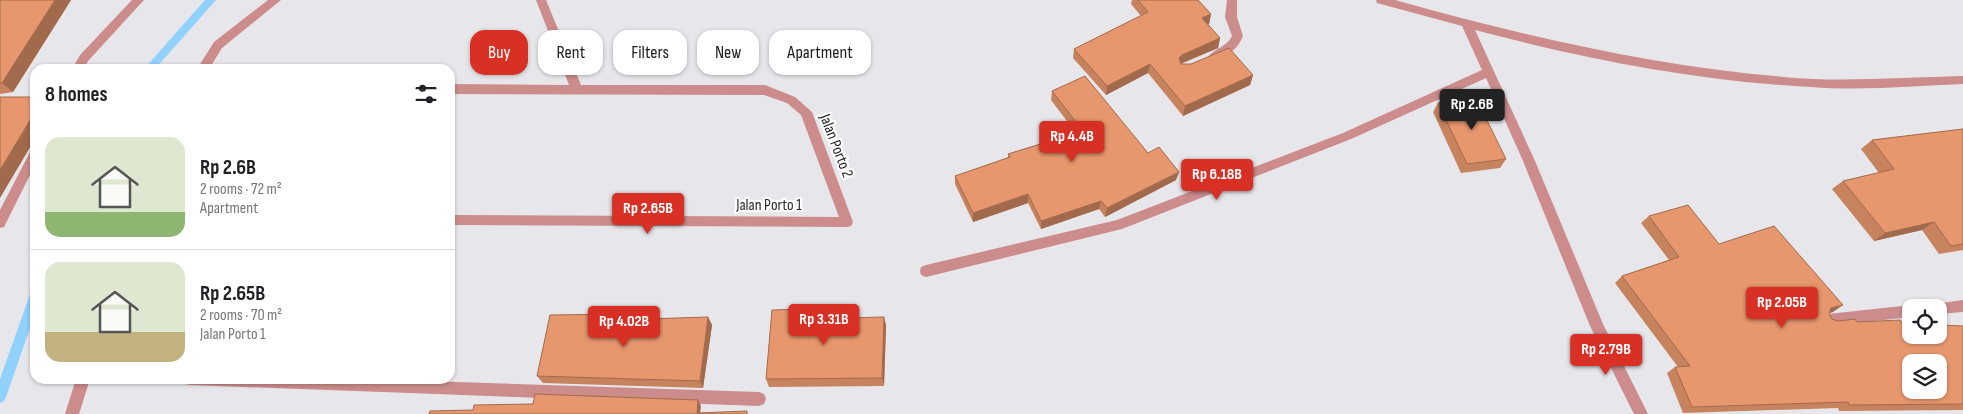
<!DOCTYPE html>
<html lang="en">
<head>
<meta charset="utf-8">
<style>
  body { margin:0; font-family:"Sofia Sans Condensed",sans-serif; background:#f6f6f6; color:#202124; height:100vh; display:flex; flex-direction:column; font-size:19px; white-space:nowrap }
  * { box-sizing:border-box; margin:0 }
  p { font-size:16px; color:#757577 }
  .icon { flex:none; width:28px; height:28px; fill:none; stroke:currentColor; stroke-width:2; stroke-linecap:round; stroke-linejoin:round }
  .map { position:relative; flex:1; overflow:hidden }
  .side { position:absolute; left:30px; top:64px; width:425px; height:320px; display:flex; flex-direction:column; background:#fff; border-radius:15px; box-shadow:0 1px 4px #0004 }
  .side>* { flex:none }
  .guide { position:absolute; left:470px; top:30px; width:475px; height:45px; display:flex; gap:10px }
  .buttons { position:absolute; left:1902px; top:299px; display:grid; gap:10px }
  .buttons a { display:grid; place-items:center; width:45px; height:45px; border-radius:10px; background:#fff; box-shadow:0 1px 4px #0004; font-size:25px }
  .price { position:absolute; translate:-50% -42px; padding:0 11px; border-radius:5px; background:#d93025; color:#fff; font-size:16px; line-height:32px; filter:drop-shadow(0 1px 2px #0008) }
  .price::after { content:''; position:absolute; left:50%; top:30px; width:15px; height:11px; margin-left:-8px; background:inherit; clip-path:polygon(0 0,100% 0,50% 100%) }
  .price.current { background:#222; color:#fff }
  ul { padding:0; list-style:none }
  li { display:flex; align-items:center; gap:15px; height:125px; padding:0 15px }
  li+li { border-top:1px solid #e0e0e0 }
  li span { display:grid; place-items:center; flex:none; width:140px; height:100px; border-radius:15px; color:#555 }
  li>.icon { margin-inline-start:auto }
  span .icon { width:60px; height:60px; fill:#fffc; stroke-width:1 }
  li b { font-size:21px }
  h2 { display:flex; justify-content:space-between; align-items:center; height:60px; padding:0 15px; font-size:21px }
  .chip { padding:0 18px; border-radius:15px; background:#fff; box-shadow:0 1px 4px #0004; font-size:18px; line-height:45px }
  .chip.current { background:#d93025; color:#fff }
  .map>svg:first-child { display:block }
</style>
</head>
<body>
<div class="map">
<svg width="1963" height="414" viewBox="0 0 1963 414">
  <rect width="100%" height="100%" fill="#e7e6ea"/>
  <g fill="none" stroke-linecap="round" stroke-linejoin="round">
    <path fill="#91d1fd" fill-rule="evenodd" d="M205,0H216L155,69H144Z
      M35,292V314L6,397L4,401L0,403V379L29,297L31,293Z"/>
    <path fill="#cb8c8b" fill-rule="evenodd" d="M132,0H144L88,61L84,69H72L80,55Z
      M268,0H281L222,48L209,69H197L214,42Z
      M536,0H546L581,85H765L795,97L812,112L853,222L851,226L847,227L450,225V215L839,217L801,115L787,103L764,95L450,94V84L569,85Z
      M1227,0H1237V17L1243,36C1238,49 1228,56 1215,60L1209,56C1215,48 1227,47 1232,36L1225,17Z
      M1376,0H1395C1531,38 1670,70 1812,79C1862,81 1913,77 1963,76V84C1912,86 1862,91 1811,87C1698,81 1585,59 1475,30L1535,161L1603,324L1648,414H1634L1590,326L1523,161L1486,78L1351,139L1122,229L926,277L921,275L920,271L921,267L926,265L1117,220L1343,133L1482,70L1462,26L1377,3Z
      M35,148V165L4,227L0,228V210L31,150Z
      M1963,300V312L1939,314V308H1933L1934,304Z
      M1911,305L1916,308H1911V317L1828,326L1823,324L1821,320L1823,316L1828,314Z
      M76,379H90L79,414H65Z
      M183,379H366L759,392L764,394L766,399L764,404L759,406L190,385L185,384Z"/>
  </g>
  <path fill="#c7825e" d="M0,0H71L13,92L0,94Z
    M1132,0H1198L1211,14L1209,24H1208L1220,38L1218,48L1181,64L1253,75L1250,85L1183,116L1148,73L1106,95L1073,58L1074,49L1141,16L1131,4Z
    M1052,91L1148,153L1176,180L1105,217L1099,209L1041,229L1028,203L973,222L955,184V176L1008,158V154L1076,133L1051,100Z
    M1438,103L1506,159L1500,168L1461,173L1433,112Z
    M1963,129V250L1939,254L1922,230L1874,241L1832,189L1843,181L1879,173L1861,149L1872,140Z
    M1649,216L1719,244L1833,312L1829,313V314L1832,319L1838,321L1963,326V410L1839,411L1838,408L1683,413L1667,373L1675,367H1678L1615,283L1622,276L1669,260L1641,223Z
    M807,312L886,325L884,386L769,387L766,379Z
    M708,317L712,325L703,388L543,383L537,376L621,320Z"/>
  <path fill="#a26a4c" d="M55,0H71L13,92L2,83Z
    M1211,14L1209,24L1200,28L1202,18Z
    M1220,38L1218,48L1179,64V58L1182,55Z
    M1150,64L1148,73L1106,95L1107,86Z
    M1253,75L1250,85L1183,116L1185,106Z
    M35,112V139L0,198V170Z
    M1179,172L1176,180L1105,217L1107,208Z
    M1028,194V203L973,222V213Z
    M1101,201L1099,209L1041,229V221Z
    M1934,222L1922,230L1874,241L1885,233Z
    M1843,305L1833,312L1821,315L1831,308Z
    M618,314L622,321L616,320Z
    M708,317L712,325L703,388L700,381Z
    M884,317L886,325L884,386L882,378Z
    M698,400L701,406L700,414L697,413Z"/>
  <path fill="#e7976d" stroke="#a26a4c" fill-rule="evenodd" d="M0,0H55L2,83H0Z
    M1138,0H1198L1211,14L1202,18L1220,38L1182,55L1179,58L1181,64H1191L1229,48L1253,75L1185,106L1150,64L1107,86L1074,49L1148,12Z
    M1085,76L1148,153L1159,147L1179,172L1107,208L1101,201L1041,221L1028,194L973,213L955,176L1010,157L1008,154L1083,131L1052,91Z
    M0,97H35V112L0,170Z
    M1476,98L1506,159L1467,164L1438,103Z
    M1963,129V244L1951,246L1934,222L1885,233L1843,181L1894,169L1872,140Z
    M1688,205L1719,244L1774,226L1843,305L1831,308L1829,314L1832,319L1838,321L1855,319L1857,322L1900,320L1903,324H1911V335H1939V325L1963,326V404L1849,405L1848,402L1692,407L1675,367L1690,366L1622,276L1679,257L1649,216ZM1911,362H1939V390H1911Z
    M806,309V312L844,311V318L884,317L882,378L766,379L772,310Z
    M618,314L616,320L708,317L700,381L537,376L550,315Z
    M535,394L698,400L697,413L747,411V414H429L430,411L473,410L474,405L533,404Z"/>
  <g text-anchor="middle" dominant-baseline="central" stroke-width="4.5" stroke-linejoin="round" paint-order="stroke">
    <g font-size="16" fill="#282729" stroke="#fff">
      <text transform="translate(836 146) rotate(69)">Jalan Porto 2</text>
      <text x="769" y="205">Jalan Porto 1</text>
    </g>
  </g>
</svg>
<div class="buttons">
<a><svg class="icon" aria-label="locate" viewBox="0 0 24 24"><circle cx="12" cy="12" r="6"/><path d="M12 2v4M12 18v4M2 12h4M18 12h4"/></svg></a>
<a><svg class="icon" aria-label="layers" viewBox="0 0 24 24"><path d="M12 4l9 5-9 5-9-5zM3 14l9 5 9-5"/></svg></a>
</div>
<b class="price current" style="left:1472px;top:131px">Rp 2.6B</b>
<b class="price" style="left:1072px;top:163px">Rp 4.4B</b>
<b class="price" style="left:1217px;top:201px">Rp 6.18B</b>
<b class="price" style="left:648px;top:235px">Rp 2.65B</b>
<b class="price" style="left:1782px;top:329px">Rp 2.05B</b>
<b class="price" style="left:824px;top:346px">Rp 3.31B</b>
<b class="price" style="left:624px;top:348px">Rp 4.02B</b>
<b class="price" style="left:1606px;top:376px">Rp 2.79B</b>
<div class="guide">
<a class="chip current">Buy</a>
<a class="chip">Rent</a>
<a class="chip">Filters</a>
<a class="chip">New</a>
<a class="chip">Apartment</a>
</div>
<section class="side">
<h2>8 homes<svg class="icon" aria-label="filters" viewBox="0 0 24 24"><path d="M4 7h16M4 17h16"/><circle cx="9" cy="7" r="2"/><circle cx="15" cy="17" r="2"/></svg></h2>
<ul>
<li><span style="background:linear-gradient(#dfe7d0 75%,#8fb573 0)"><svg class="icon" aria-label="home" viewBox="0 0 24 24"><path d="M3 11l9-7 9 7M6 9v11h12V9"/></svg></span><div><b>Rp 2.6B</b><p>2 rooms · 72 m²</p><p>Apartment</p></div></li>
<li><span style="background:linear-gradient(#dfe7d0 70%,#c2b280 0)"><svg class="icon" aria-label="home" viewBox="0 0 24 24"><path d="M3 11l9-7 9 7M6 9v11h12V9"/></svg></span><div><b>Rp 2.65B</b><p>2 rooms · 70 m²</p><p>Jalan Porto 1</p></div></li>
</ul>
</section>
</div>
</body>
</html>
